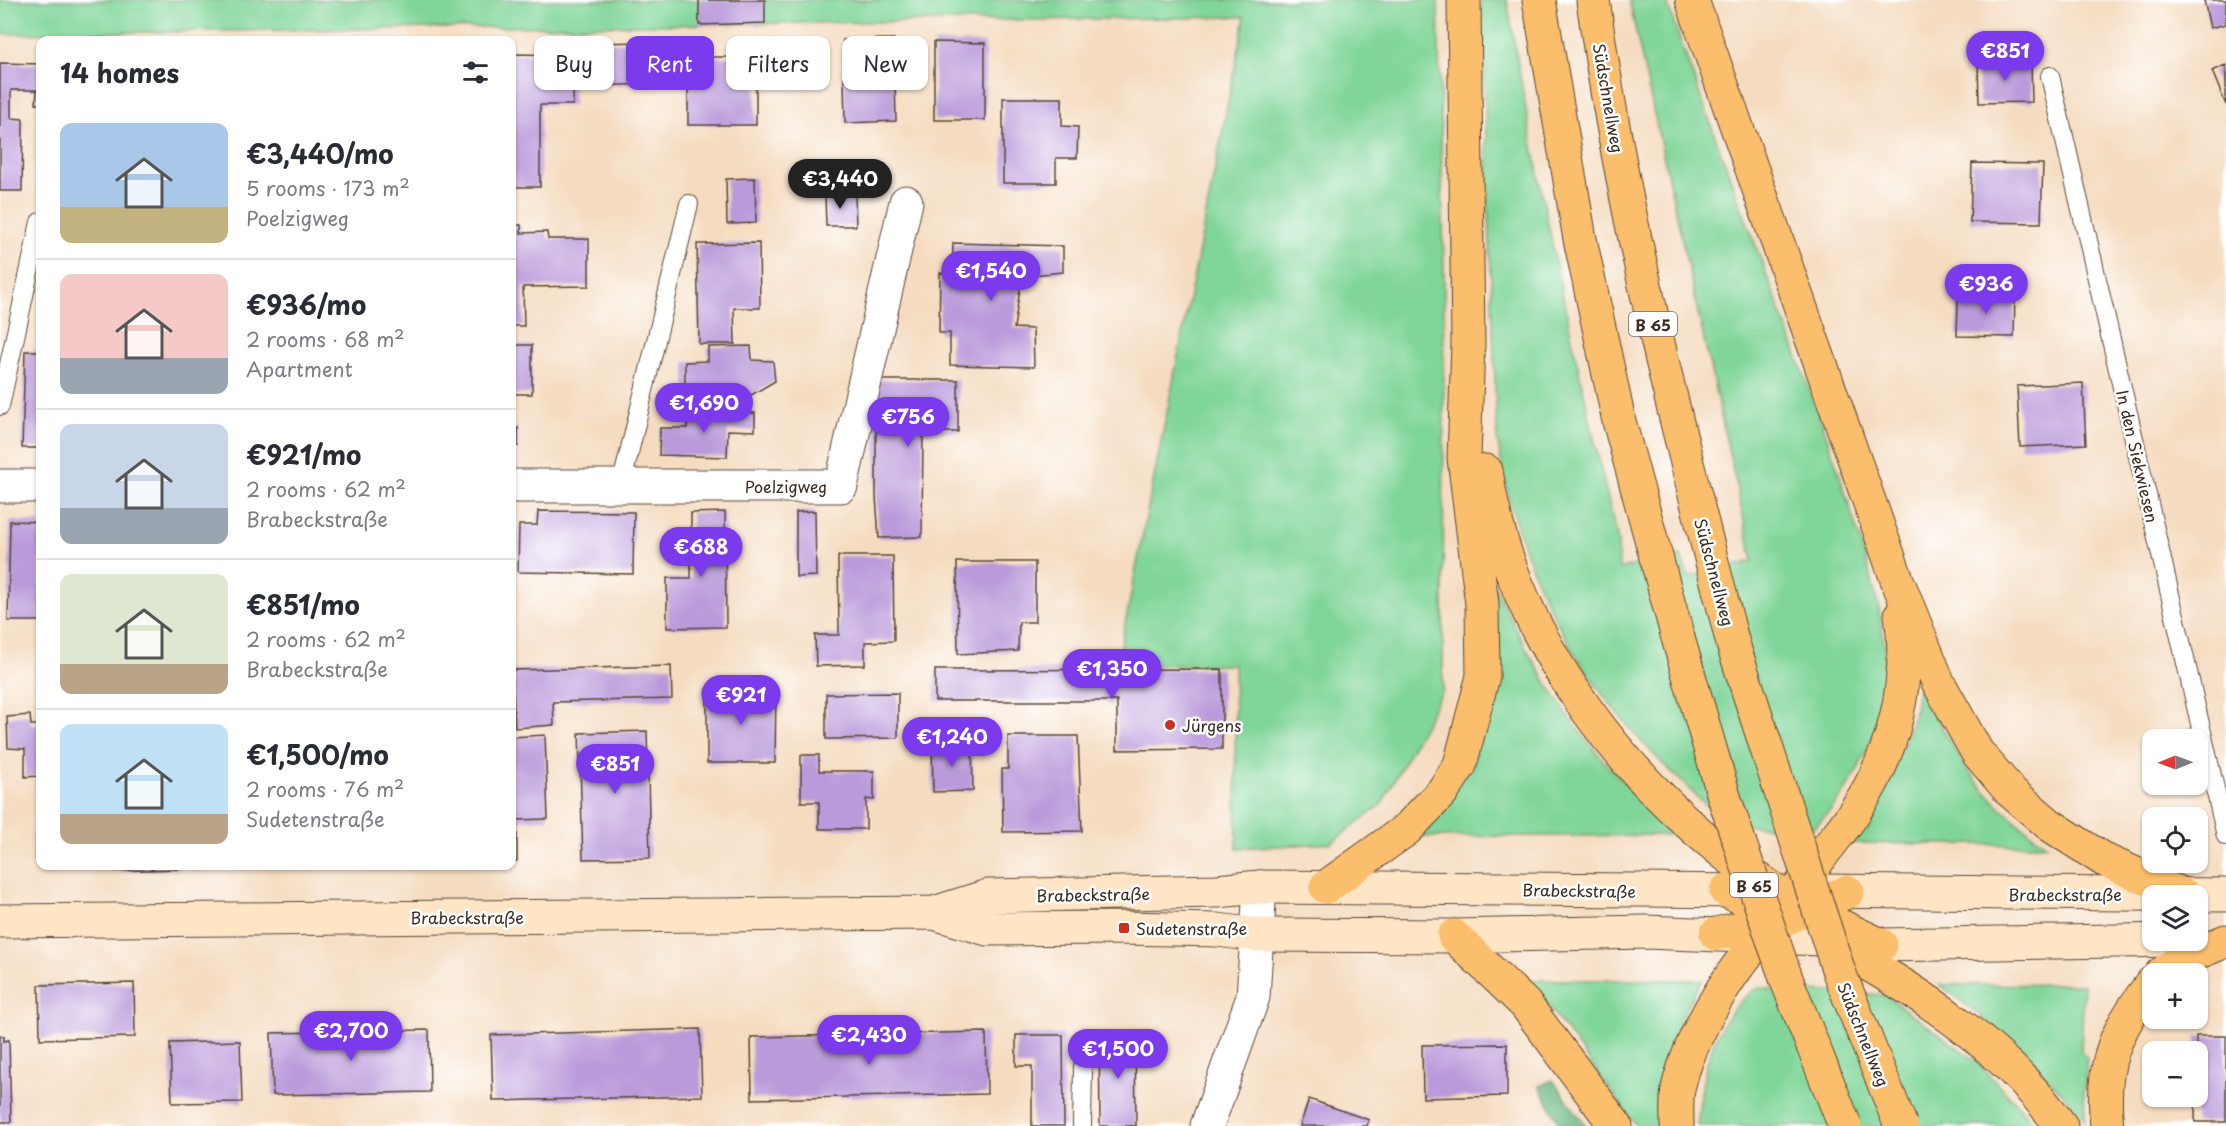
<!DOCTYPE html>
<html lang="en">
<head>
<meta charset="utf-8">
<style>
  body { margin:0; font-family:"Playpen Sans",sans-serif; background:#f2f2f3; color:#2b2b33; height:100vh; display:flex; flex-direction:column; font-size:22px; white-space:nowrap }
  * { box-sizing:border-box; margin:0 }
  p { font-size:20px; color:#7c7c81 }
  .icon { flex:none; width:33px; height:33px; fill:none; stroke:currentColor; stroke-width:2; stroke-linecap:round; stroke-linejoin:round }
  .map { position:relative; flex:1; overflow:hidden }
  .details { position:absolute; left:36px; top:36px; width:480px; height:834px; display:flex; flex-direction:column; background:#fff; border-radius:12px; box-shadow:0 2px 4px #0004 }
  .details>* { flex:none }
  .guide { position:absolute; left:534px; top:36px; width:570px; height:54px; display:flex; gap:12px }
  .needle { width:39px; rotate:269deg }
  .controls { position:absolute; left:2142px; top:729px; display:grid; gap:12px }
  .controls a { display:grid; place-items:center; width:66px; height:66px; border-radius:12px; background:#fff; box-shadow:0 2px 4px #0004; font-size:30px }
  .price { position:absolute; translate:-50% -51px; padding:0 14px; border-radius:21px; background:#7c3aed; color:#fff; font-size:20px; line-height:39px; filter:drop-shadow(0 2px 3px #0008) }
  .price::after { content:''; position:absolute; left:50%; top:36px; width:18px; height:14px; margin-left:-9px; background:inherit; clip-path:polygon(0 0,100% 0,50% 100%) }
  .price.current { background:#222; color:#fff }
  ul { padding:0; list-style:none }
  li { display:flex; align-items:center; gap:18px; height:150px; padding:0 24px }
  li+li { border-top:2px solid #e1e1e2 }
  li span { display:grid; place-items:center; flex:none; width:168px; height:120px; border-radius:12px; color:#555 }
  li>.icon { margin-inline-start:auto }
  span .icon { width:72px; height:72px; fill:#fffc; stroke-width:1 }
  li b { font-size:26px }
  h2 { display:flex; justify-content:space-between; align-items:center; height:72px; padding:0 24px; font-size:26px }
  .chip { padding:0 21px; border-radius:12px; background:#fff; box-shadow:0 2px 4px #0004; font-size:21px; line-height:54px }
  .chip.current { background:#7c3aed; color:#fff }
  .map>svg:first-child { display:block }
</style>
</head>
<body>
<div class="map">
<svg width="2226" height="1126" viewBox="0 0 2226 1126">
  <rect width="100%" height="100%" fill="#fff"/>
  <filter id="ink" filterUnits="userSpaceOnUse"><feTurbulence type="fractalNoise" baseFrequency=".0167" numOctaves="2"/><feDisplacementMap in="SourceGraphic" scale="12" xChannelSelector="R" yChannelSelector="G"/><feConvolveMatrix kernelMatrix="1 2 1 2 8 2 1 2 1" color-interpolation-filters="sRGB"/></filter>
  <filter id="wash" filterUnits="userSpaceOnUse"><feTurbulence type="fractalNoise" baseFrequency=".008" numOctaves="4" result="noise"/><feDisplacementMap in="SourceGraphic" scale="24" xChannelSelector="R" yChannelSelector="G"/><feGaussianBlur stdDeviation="1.35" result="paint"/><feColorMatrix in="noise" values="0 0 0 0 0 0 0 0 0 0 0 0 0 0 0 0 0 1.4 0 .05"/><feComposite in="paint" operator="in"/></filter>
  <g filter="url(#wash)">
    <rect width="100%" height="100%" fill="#f5dcc0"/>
    <path fill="#80d598" stroke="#5e805b" stroke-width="1.5" d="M0,0H1438L1444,271L1443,690L1381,805L1331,843L1237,848L1234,665H1117L1245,17L0,34Z
      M1481,0H1507C1537,182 1575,361 1618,541L1619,569L1680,555L1689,577L1753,561L1629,0H1666C1712,133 1763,264 1812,396C1831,447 1848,499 1863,551C1874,588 1886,627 1885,666C1884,726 1857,788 1813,828C1789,826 1754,829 1731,822C1718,819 1690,790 1679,779C1580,688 1516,571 1497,437Z
      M1495,587C1529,660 1575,737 1635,793C1650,807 1668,821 1684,835L1412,837L1443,801Z
      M1919,677C1949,751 1980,799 2047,845L1847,843L1904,744L1915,710Z
      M1529,980H1702C1673,1026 1657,1071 1658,1126H1637Z
      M2084,984L2081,1051L2087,1058L2084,1091L2085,1120C2040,1065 1997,1027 1940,985Z
      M1757,988L1885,995L1975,1060L2038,1126H1697C1703,1072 1709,1021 1757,988Z"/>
    <path fill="#68b680" stroke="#52704f" stroke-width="1.5" d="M1553,1080L1586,1126H1561L1539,1086Z"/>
    <g id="blocks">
      <path fill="#ba9ada" d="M699,0H765V23L699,25Z
        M2204,0H2226V24L2210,28Z
        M894,39L896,121L845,123L843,40Z
        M653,42L655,84L586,86L585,43Z
        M934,42L985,43V120H934Z
        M512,54L574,55L573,105H540V187H512Z
        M688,57H756V125H688Z
        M1978,61H2031L2032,102L1979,103Z
        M0,63L40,64V104H36L37,90H11V118L23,119L22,191H0Z
        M2226,65V105L2212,71Z
        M1003,98H1062V126L1078,127L1077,158H1056V183H1003Z
        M1972,163L2043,164L2041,223L1970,222Z
        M755,178L756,223L727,224L726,179Z
        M825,195H855L856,226H826Z
        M512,225H521V233L547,232L548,239H589V286L523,287L524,326H512Z
        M759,243L760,308H734L735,344H699L697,244Z
        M953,243L1063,246V272L1022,276L1014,328L1033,329L1034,367L950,365V333H939L940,273L952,274Z
        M1958,294L2015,295L2014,337L1957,336Z
        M512,345H532V394H512Z
        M751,346L752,360L773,361L775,381L748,397H685V362L708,361V347Z
        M25,351H40V448H22Z
        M876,380H958V432H923L922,537L879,538L876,497Z
        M2083,383L2086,444L2020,447L2017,386Z
        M687,412L755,413V431L728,430L727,457L659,455L660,428H687Z
        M512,428H518V446H512Z
        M538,511L634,512L633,574L518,572L519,525H537Z
        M815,511L816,576L796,577V512Z
        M725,512L726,627L667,628V578H691V513Z
        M10,521L40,522V621H8Z
        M838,556H893L894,641L865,642V665L816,666L815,635H839Z
        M957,562H1035V622H1019L1018,651L958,654Z
        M671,666L672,699L553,702L554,725L515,728L512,670Z
        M1222,669V749L1117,750V701H935V670Z
        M707,689H776L775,763H707Z
        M898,693V738L826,739V694Z
        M30,715L31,725H40V776L25,777V749L8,748L7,717Z
        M647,731L650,858L583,859L579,733Z
        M545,735L548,819L517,820V861L512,862V737Z
        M1008,736H1078L1082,831L1003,832L1002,769H1008Z
        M972,743L973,791L933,792L932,744Z
        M801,755H819V771H874V800L866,799V829H819V802H801Z
        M37,809H40V860H36Z
        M115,866H178V869L115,871Z
        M134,983L135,1037L40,1039L39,985Z
        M700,1029L702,1096L493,1101L491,1035Z
        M429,1030L430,1092L273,1095L271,1033Z
        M986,1032L987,1094L752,1099L751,1037Z
        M1135,1034L1136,1126H1100L1099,1035Z
        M1016,1035H1063L1064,1126H1032V1066H1016Z
        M0,1036H4V1041L9,1040L11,1122H0Z
        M2196,1036H2226V1122H2195Z
        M240,1041L242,1102L172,1103L170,1043Z
        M1507,1044V1096L1423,1098L1422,1045Z
        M1309,1099L1369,1120L1367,1126H1300Z"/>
    </g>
  </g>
  <g filter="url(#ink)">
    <use href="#blocks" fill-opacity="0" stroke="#574536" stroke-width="1.5"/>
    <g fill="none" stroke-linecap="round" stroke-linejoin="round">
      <g stroke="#574536" stroke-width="20">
        <path id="lane" d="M2050,76L2226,836
          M0,406L40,222
          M621,486L689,204
          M1082,1126L1083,1067"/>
      </g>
      <g stroke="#574536" stroke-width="35">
        <path id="street" d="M0,486H40
          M512,486H841L906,202
          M1207,1126L1253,997L1260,887"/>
      </g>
      <g stroke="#574536" stroke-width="35">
        <path id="secondary" d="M1820,891L2226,895
          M934,913L987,929L1124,928L1217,930L1258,935L1454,936L1646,932L1821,939L1881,945L2179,940
          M0,921L934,913L988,896L1217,891L1260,887L1753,891"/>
      </g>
      <g stroke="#574536" stroke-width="35">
        <path id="highway" d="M1539,0L1580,239L1619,421L1678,638
          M1593,0C1623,218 1678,431 1733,644
          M1692,0L1896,577L1938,682L1977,752L2010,791L2050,825L2104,860L2184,895
          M1486,471C1511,642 1633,797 1776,891C1809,912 1845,928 1881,945
          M1326,887L1407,829L1443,791L1460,765L1483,676L1482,604L1464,458L1468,344L1464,0
          M1726,891L1782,916
          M1716,934C1736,929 1759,925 1776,912C1796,897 1807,875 1822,855C1833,840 1845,827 1855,811C1894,754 1911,683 1901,615
          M1454,936L1525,1004L1616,1126
          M1835,946C1921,992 2003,1046 2061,1126
          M2161,974L2184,958L2226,941
          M1677,1126C1677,1114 1676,1101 1678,1089C1688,1042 1728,971 1763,937C1786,914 1818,903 1848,892
          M2107,1126C2100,1065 2115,1030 2152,983"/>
      </g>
      <use href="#lane" stroke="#fff" stroke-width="18"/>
      <use href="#street" stroke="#fff" stroke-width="33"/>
      <use href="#secondary" stroke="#fde5c5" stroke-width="33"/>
      <use href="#highway" stroke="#fabe6d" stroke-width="33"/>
      <g stroke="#574536" stroke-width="35" stroke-linecap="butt">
        <path id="highway-bridge" d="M1678,638L1725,800L1787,981L1845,1126
          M1733,644L1839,972L1901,1126"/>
      </g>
      <use href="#highway-bridge" stroke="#fabe6d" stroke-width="33"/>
    </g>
  </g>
  <g fill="#c8321e" stroke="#fff" stroke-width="2">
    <circle cx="1170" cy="725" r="6"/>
    <rect x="1118" y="922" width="12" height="12" rx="3"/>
  </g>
  <g text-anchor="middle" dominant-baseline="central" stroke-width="5" stroke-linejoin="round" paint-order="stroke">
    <g fill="#fff" stroke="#766a62" stroke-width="1.5">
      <rect x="1629" y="312" width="48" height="24" rx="4.5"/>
      <rect x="1730" y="873" width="48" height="24" rx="4.5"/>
    </g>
    <g font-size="15" font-weight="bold" fill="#3b2a1e">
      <text x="1653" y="324">B 65</text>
      <text x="1754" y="885">B 65</text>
    </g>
    <g font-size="16" fill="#3b2a1e" stroke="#fff">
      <text transform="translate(1609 98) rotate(80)">Südschnellweg</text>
      <text transform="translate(2138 456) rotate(77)">In den Siekwiesen</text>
      <text x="786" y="486">Poelzigweg</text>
      <text transform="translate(1715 572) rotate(75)">Südschnellweg</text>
      <text transform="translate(1579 890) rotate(1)">Brabeckstraße</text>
      <text transform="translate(1093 894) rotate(-1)">Brabeckstraße</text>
      <text x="2065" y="894">Brabeckstraße</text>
      <text x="467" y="917">Brabeckstraße</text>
      <text transform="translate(1864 1034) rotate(68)">Südschnellweg</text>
    </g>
    <g font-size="16" fill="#3b2a1e" stroke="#fff" text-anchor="start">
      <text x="1182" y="725">Jürgens</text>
      <text x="1136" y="928">Sudetenstraße</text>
    </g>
  </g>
</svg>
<div class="controls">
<a><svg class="needle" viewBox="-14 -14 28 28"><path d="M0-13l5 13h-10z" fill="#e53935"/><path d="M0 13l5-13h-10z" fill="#7c7c81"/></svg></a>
<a><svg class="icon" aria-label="locate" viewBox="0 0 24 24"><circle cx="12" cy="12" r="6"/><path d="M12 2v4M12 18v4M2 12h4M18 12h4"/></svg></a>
<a><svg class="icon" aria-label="layers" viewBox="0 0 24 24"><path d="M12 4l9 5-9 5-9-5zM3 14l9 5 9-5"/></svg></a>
<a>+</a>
<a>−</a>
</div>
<b class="price" style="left:2005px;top:82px">€851</b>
<b class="price current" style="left:840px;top:210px">€3,440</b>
<b class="price" style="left:991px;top:302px">€1,540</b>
<b class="price" style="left:1986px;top:315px">€936</b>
<b class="price" style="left:704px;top:434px">€1,690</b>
<b class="price" style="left:908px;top:448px">€756</b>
<b class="price" style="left:701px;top:578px">€688</b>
<b class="price" style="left:1112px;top:700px">€1,350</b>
<b class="price" style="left:741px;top:726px">€921</b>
<b class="price" style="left:952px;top:768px">€1,240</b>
<b class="price" style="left:615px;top:795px">€851</b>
<b class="price" style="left:351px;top:1062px">€2,700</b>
<b class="price" style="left:869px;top:1066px">€2,430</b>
<b class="price" style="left:1118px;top:1080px">€1,500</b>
<div class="guide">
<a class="chip">Buy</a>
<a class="chip current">Rent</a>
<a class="chip">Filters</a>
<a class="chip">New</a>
</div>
<section class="details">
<h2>14 homes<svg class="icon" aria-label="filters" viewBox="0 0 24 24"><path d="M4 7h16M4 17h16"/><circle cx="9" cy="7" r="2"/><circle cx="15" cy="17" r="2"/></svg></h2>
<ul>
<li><span style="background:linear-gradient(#a9c7e8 70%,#c2b280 0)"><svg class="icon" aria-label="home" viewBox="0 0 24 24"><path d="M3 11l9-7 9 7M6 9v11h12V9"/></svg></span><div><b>€3,440/mo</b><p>5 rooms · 173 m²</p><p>Poelzigweg</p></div></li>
<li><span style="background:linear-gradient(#f6c9c9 70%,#9aa5b1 0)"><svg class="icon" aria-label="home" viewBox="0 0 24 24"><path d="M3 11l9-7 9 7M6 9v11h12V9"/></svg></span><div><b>€936/mo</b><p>2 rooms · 68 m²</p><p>Apartment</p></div></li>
<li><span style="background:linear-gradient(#c9d6e8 70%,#9aa5b1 0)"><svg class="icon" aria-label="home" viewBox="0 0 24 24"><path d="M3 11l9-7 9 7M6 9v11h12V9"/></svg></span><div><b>€921/mo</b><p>2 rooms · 62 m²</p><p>Brabeckstraße</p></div></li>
<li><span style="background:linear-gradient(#dfe7d0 75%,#b9a48a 0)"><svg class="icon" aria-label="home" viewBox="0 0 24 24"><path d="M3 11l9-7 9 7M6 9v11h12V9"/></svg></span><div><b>€851/mo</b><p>2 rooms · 62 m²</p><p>Brabeckstraße</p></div></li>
<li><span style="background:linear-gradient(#bfe0f5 75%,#b9a48a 0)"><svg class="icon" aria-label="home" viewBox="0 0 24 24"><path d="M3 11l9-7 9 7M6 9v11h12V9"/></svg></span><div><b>€1,500/mo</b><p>2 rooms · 76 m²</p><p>Sudetenstraße</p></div></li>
</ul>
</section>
</div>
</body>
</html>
